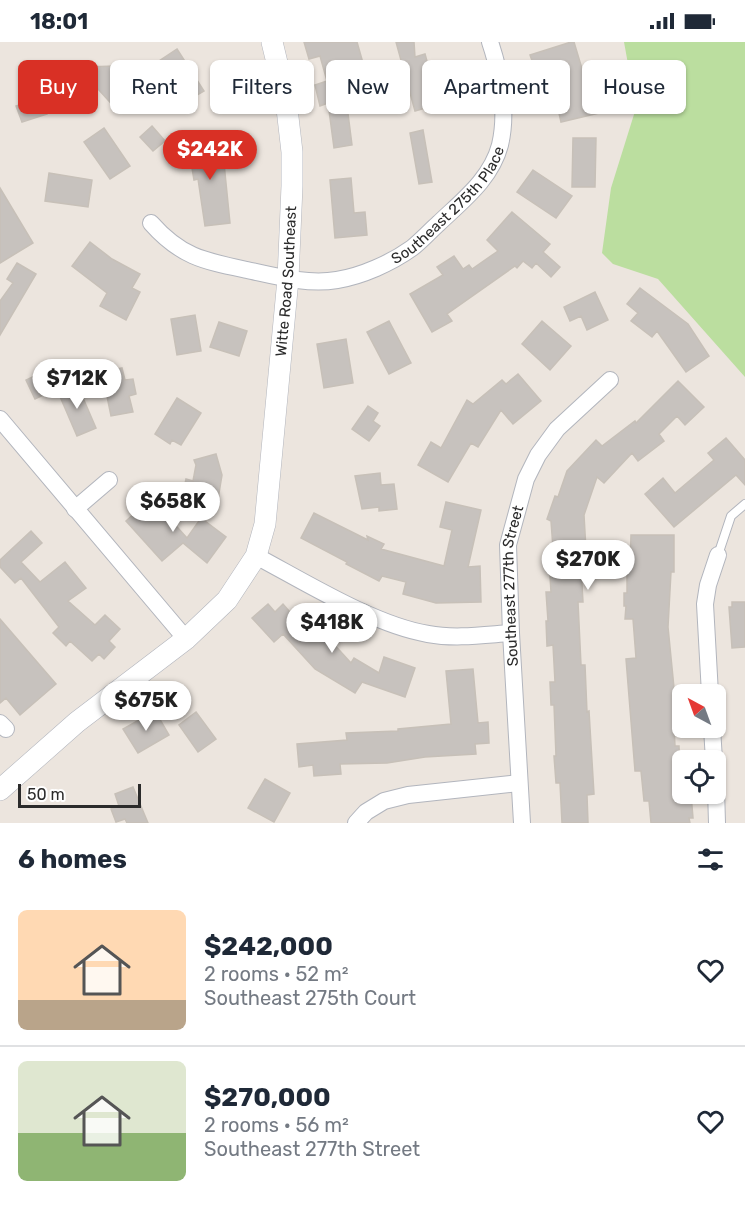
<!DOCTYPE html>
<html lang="en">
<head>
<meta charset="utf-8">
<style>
  body { margin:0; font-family:Rubik,sans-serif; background:#f2f2f3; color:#1f2937; height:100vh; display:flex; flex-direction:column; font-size:22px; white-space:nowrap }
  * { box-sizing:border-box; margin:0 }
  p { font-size:20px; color:#747a83 }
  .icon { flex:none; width:33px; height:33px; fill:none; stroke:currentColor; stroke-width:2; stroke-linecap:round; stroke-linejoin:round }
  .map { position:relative; height:781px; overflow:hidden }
  .panel { display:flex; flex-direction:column; background:#fff; flex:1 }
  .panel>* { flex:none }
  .banner { position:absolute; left:18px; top:18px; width:710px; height:54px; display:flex; gap:12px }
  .needle { width:39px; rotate:319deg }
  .controls { position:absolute; left:672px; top:642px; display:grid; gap:12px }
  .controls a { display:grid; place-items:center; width:54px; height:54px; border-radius:9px; background:#fff; box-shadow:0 2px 4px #0004; font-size:30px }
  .scale { position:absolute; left:18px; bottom:15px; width:123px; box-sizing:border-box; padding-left:6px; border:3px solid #2b2b2b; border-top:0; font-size:16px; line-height:21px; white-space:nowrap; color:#2b2b2b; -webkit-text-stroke:4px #fff; paint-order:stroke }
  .price { position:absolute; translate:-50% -51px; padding:0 14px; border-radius:21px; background:#fff; color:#222; font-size:20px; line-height:39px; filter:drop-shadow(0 2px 3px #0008) }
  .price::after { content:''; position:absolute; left:50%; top:36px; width:18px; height:14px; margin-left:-9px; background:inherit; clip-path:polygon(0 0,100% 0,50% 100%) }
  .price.on { background:#d93025; color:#fff }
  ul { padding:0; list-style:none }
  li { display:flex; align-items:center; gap:18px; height:150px; padding:0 18px }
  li+li { border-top:2px solid #e0e1e3 }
  li span { display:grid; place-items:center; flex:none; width:168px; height:120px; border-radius:9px; color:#555 }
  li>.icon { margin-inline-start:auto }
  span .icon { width:72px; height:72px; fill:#fffc; stroke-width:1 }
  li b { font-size:26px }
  h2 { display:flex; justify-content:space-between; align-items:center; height:72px; padding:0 18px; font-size:26px }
  .tag { padding:0 21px; border-radius:9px; background:#fff; box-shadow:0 2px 4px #0004; font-size:21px; line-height:54px }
  .tag.on { background:#d93025; color:#fff }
  .status { display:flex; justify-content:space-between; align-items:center; height:42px; padding:0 30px; background:#fff; direction:ltr }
  .status svg { height:16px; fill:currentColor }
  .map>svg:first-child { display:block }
</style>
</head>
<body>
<div class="status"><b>18:01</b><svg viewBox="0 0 49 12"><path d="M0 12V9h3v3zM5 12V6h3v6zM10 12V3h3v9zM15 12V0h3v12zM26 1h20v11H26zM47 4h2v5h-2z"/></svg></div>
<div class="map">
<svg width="745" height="781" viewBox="0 0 745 781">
  <rect width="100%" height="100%" fill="#ece5de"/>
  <path fill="#bbde9f" d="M624,0H745V335L658,237L613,222L602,211L611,146L636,66Z"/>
  <path fill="#c7c2be" stroke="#c7c0b8" stroke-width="1.5" d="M304,0H357L371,49L346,56L352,103L334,106L328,61L320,64L315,43L327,39L320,14L309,17Z
    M396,0H414L415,15L425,12L439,62L415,69Z
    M571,0H574L583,30L606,24L616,67L561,80L550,32L538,35L530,13Z
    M177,7L204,49L185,60L180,53L162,62L152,44L169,35L159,19Z
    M114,24L117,68L88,36L87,25Z
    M59,29L70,44L44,62L47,72L22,80L16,64L40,57L32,45Z
    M152,84L165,99L153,109L140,95Z
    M104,86L130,124L110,137L84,100Z
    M423,88L432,140L419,142L410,91Z
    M207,93L210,113L223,111L230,181L205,184L198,137L194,138L187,96Z
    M573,96H596L595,145H572Z
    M533,128L572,154L556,176L517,150Z
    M49,131L92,138L88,165L45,159Z
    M351,136L354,171L365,170L367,193L335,196L330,138Z
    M0,146L33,201L0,221Z
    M512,170L550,202L543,210L560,225L551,235L536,221L532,226L523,219L517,226L515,224L447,272L452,279L432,290L410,252L443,233L437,225L454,214L463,227L469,223L472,227L498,209L487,198Z
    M90,200L112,217L140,232L132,246L140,250L126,278L100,264L107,251L72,224Z
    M17,221L36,232L0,293V259L13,241L7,237Z
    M640,246L688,282L709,314L686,330L657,289L652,295L631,279L638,271L627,262Z
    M595,250L608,278L587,288L581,274L570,279L564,265Z
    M195,273L201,309L177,313L171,277Z
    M389,279L411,321L389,332L367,290Z
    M542,279L571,304L550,328L522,302Z
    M219,280L247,289L239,314L210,305Z
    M346,297L353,341L324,346L317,302Z
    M122,326L125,338L133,337L136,352L129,354L133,370L111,374L102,330Z
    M45,329L54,348L35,357L26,338Z
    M518,332L541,359L513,382L501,368L478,405L471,401L448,440L418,423L431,400L441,406L467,358L473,362L502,338L506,342Z
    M678,339L704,365L685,383L677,374L659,392L664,399L638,419L632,411L604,441L597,435L584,473L587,525L581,526L583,560H578L581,623H585L587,670L589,669L594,752L587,753L588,781H562L560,741H556L554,714H556L554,663H551L550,640H555L553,603L547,604L546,579H548L546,550H551L550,534H555L551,479L547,477L555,454L558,455L567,429L596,398L602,404L635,379L636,381Z
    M77,342L96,386L77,394L58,350Z
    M177,356L201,371L181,403L172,398L170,402L155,392Z
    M368,364L378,371L373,379L380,384L369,399L352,387Z
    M726,396L745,418V443L736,433L674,485L645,452L663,436L675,451L714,418L708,411Z
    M216,412L222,433L217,463L182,456L186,437L193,439L196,423L194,418Z
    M380,431L381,443L394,442L397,467L379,469V465L362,467L355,434Z
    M151,456L187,496L201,476L226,495L207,521L183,501L162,519L126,479Z
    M446,460L481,468L468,525L480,524L481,560L436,561L403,552L406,540L382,534L379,539L346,522L347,520L301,496L314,471L368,498L367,494L384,502L381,507L444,524L452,488L440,485Z
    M31,489L42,501L21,520L40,540L65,520L86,546L68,559L95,583L105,573L120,587L109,599L115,605L104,617L99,612L92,619L70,599L66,604L53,591L59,585L21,536L15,541L0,525V518Z
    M631,493H674V530H671L668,585L676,666H673L675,704H679L680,732L682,731V752H691L693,776H689L690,781H651L649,759H644L641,729H635L626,617L636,616L633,577H625L626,564H624V551H627V524H630Z
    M732,560H745V605L732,606L729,565H732Z
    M268,562L275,570L283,562L303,585L311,577L351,621L354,616L379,631L384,615L415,626L405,655L362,640L355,651L315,627L283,592L274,600L252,576Z
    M0,577L56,642L20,673L6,656L0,661Z
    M473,627L478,681L488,680L489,701L475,702L476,712L425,715L387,721L340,722L341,732L314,734L313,723L299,725L297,702L347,698L346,691L398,689V687L451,682L446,629Z
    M155,669L169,693L138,711L123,687Z
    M196,670L216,697L198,710L179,683Z
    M265,737L290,751L274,780L248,766Z
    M133,745L148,781H127L125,777L116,780L111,767L119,764L115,752Z"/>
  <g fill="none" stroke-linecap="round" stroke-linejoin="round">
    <g stroke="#b2b5bd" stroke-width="10">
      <path id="service" d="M718,513L731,474L745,462"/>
    </g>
    <g stroke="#b2b5bd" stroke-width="18">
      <g id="minor">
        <path id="s1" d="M151,181C181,215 204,219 247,228C275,234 307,243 337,238C362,234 391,221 412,206C421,199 430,189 439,181C463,158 491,137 500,103C508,69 501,33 490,0"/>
        <path d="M0,377L186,597"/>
        <path d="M75,467L109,438"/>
        <path d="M256,514C305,540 374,583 428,592C455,597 483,593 511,591"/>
        <path d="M710,652L705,562L708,543L718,513"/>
        <path d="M0,681L6,687"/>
        <path d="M712,686L714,718"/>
        <path d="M716,747L717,781"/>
        <path d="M356,781L366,770L384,759L408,753L519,741"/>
        <path id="s2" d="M522,781L511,591L508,503L526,437L538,413L557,387L610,338"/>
      </g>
    </g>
    <g stroke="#b2b5bd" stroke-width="22">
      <g id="tertiary">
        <path id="s3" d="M0,748L77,680L186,597L227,558L256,514L265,482L288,237L292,144V110L286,58L272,0"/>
      </g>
    </g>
    <use href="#service" stroke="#fff" stroke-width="8"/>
    <use href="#minor" stroke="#fff" stroke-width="16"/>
    <use href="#tertiary" stroke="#fff" stroke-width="21"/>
  </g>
  <g text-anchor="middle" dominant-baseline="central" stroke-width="5" stroke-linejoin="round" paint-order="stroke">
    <g font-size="15" fill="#2b2b2b" stroke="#fff">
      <text stroke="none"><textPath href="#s1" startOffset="339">Southeast 275th Place</textPath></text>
      <text stroke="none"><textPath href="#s3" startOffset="626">Witte Road Southeast</textPath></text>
      <text stroke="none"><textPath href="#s2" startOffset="238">Southeast 277th Street</textPath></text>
    </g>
  </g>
</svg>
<div class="controls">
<a><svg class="needle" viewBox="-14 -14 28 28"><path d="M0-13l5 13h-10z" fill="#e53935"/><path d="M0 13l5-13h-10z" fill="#747a83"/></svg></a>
<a><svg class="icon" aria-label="locate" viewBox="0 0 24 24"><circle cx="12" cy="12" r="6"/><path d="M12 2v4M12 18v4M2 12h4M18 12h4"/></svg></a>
</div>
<div class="scale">50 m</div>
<b class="price on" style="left:210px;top:139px">$242K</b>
<b class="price" style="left:77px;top:368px">$712K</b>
<b class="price" style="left:173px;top:491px">$658K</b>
<b class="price" style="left:588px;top:549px">$270K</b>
<b class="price" style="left:332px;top:612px">$418K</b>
<b class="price" style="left:146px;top:690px">$675K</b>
<div class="banner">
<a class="tag on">Buy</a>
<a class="tag">Rent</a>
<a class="tag">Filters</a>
<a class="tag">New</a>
<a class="tag">Apartment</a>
<a class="tag">House</a>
</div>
</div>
<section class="panel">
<h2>6 homes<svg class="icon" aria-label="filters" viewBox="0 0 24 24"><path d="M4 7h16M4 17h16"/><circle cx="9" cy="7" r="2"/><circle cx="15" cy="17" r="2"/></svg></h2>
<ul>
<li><span style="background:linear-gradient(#ffd9b3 75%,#b9a48a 0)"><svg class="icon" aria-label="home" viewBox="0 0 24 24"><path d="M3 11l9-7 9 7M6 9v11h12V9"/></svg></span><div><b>$242,000</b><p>2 rooms · 52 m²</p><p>Southeast 275th Court</p></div><svg class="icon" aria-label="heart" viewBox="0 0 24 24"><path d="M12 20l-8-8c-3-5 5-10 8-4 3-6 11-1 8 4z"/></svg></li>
<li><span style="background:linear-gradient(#dfe7d0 60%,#8fb573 0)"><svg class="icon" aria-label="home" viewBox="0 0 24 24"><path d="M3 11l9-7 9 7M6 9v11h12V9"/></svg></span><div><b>$270,000</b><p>2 rooms · 56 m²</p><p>Southeast 277th Street</p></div><svg class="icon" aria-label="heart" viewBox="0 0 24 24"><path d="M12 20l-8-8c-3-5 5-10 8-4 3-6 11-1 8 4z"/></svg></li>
</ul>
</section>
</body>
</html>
